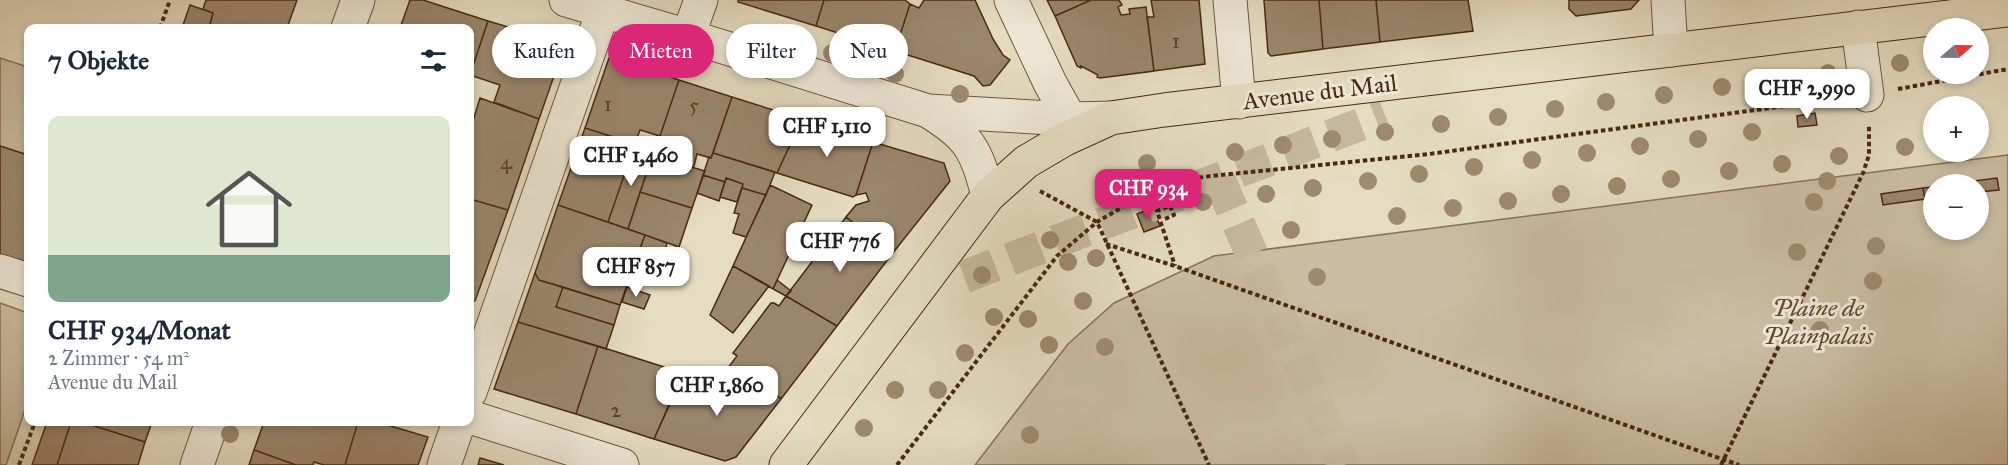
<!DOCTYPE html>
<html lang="de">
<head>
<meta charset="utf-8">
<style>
  body { margin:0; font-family:"IM FELL Great Primer",serif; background:#f2f2f3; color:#1f2937; height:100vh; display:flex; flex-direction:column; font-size:22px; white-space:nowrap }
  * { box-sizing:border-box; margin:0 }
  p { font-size:20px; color:#747a83 }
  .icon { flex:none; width:33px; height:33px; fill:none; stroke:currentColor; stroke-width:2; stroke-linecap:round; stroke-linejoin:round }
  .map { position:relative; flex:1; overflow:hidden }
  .drawer { position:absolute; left:24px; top:24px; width:450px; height:402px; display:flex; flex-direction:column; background:#fff; border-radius:12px; box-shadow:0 3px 9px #0003 }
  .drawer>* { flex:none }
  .top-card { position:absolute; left:492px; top:24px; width:570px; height:54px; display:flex; gap:12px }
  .needle { width:39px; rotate:70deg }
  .buttons { position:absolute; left:1923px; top:18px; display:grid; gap:12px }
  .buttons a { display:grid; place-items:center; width:66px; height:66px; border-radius:50%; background:#fff; box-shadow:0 3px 9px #0003; font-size:30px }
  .price { position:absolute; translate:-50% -51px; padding:0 14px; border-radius:12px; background:#fff; color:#222; font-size:20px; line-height:39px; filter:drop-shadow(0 2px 3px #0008) }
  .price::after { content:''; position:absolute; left:50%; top:36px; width:18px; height:14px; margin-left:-9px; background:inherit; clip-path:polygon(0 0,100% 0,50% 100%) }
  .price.on { background:#db2777; color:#fff }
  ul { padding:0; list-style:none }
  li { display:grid; align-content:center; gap:12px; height:318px; padding:0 24px }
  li+li { border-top:2px solid #e0e1e3 }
  li span { display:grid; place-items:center; height:186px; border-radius:12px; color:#555 }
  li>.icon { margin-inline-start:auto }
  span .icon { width:108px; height:108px; fill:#fffc; stroke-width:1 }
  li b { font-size:26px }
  h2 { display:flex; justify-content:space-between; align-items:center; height:72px; padding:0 24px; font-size:26px }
  .chip { padding:0 21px; border-radius:27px; background:#fff; box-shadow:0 3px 9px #0003; font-size:21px; line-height:54px }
  .chip.on { background:#db2777; color:#fff }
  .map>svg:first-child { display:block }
</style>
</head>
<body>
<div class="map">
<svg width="2008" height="465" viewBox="0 0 2008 465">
  <rect width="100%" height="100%" fill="#e5dcc1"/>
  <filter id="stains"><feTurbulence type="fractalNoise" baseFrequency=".00333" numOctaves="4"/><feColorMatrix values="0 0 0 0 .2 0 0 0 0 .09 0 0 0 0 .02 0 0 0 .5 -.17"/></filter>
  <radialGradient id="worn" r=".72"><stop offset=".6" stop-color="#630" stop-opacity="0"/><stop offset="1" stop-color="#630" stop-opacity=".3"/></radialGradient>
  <path fill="#cabda3" stroke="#8a725a" stroke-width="1.5" fill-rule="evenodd" d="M0,58L28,67V155L0,146Z
    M2008,155V465H975L1068,344L1114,303L1214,256ZM1934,184H1978V230H1934Z
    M0,303L28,313V401L6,465H0Z"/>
  <path fill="#9a866d" stroke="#492811" stroke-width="1.5" d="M206,0H297L287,28H219L210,25L213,13L203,9Z
    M410,0H423L488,21L470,75V28H400Z
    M738,0H824L816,26L738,2Z
    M824,0H905L910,4L895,51L816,26Z
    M924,0H975L993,39L1003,55L1010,60L990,85L983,86L974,76L895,51L910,4L919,8Z
    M1047,0H1091L1055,16Z
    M1091,0H1119L1122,5L1118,7L1121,15L1130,14L1129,9L1146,7L1154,71L1100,78L1097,77L1098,75L1081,66V68L1077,66L1055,16Z
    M1151,0H1199L1205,64L1154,71L1147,17H1154Z
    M1264,0H1319L1323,49L1271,56L1268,53Z
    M1319,0H1376L1380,42L1323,49Z
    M1376,0H1468L1473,31L1380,42Z
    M1569,0H1639L1631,9L1576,16L1569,9Z
    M190,5L213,13L209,28H182Z
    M488,21L560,42L563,50L539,119L494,102L500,85L470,75Z
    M609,58L679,80L660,136L640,130L635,144L585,128Z
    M679,80L732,97L711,158L697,154L694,166L691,167L664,158L668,145L658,142Z
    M732,97L802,119L777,173L713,153Z
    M480,98L539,119L508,210L470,199V131Z
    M1815,113L1817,125L1798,127L1797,116Z
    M802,119L873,142L856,195L853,197L777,173Z
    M585,128L635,144L608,222L558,205Z
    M873,142L944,163L950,181L892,254L846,217L856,205L869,201L866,193L856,195Z
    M635,144L654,151L628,229L608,222Z
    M0,146L28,155V250L25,262L0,255Z
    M713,153L775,172L766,195L742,188L743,184L726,178L725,182L703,175L709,157L711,158Z
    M652,158L690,171L691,167L705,171L692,208L640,192Z
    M703,175L725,182L719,201L697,193Z
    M726,178L743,184L737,202L720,197Z
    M1997,178L1999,190L1978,192V184H1950Z
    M770,185L812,205L773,289L733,266Z
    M1934,187V198L1925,199L1923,188Z
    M742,188L766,195L746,237L733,233L739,214L734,213Z
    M1923,188L1925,199L1883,205L1881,194Z
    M640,192L692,208L679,247L628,229Z
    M470,199L508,210L475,301L470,300Z
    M558,205L645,235L620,305L539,280L535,273Z
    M1153,208L1160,226L1144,232L1137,214Z
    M846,217L892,254L837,326L786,296Z
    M645,235L667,243L662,262L638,254Z
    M733,266L769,286L733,333L710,315Z
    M535,273L539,280L563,287L556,307L614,325L606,349L518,322Z
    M777,280L791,291L786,296L773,289Z
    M563,287L620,305L614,325L556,307Z
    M627,287L650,295L644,309L622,302Z
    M786,296L837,326L781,399L758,381L752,388L727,369L737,356L733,353L771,303H774L779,306Z
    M518,322L598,346L576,414L494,389Z
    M598,346L683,373L654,439L576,414Z
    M727,369L752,388L758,381L781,399L736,457L725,461L654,439L679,384L709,393Z
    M47,422H71L57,465H32Z
    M71,422H82L145,442L138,465H57Z
    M82,422H152L145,442Z
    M264,422H358L345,465H324L314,462L313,465H296L254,450Z
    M358,422H377L428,437L418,465H345Z
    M254,450L296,465H249Z
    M480,458L504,465H478Z"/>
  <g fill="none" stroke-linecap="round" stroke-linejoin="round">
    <path stroke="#c6b89e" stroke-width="33" stroke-dasharray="33 16" stroke-linecap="butt" d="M1219,179L1344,465
      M964,277L1385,115"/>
    <g stroke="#70553d" stroke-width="35">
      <path id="minor" d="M566,0L688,36L928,111L1070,119L1111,118
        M1011,0L1050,83L1070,119
        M1230,0L1239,102
        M1668,0L1671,50
        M1858,27L1867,95
        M348,28L358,0
        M688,36L701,0
        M928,111C969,136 977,150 988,196
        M0,271L28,280
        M470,392L603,11
        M470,417L622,465
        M197,465L212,422
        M444,465L459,422"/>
    </g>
    <g stroke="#492811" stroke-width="35">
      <path id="major" d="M786,465L988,196L1026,162L1065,139L1111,118L1164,110L2008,10"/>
    </g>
    <path stroke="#492811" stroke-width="4" stroke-dasharray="4.5 3" stroke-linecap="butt" d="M160,28L170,0
      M1898,89L2008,69
      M1040,191L1097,222L1209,465
      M1165,219L1174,215L1170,206L1157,211L1175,266
      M1106,244L1175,266L1739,465
      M19,465L35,422
      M897,465L1057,256L1097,222L1131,202L1179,181L1210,176L1429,154L1837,99
      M1721,465L1863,173L1869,155V125"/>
    <use href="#minor" stroke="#eee8d7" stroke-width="33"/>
    <use href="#major" stroke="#e5dcc1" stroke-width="33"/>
  </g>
  <g fill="#9e8a70">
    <circle cx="768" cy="34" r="9"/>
    <circle cx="623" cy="39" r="9"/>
    <circle cx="832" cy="53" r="9"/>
    <circle cx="1900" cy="63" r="9"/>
    <circle cx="1828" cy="73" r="9"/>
    <circle cx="895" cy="74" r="9"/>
    <circle cx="1776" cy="80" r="9"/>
    <circle cx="1722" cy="87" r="9"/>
    <circle cx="960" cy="94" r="9"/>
    <circle cx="1664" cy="95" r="9"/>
    <circle cx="1606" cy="102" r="9"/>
    <circle cx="1555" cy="109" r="9"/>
    <circle cx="1498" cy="117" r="9"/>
    <circle cx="1441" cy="124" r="9"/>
    <circle cx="1385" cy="132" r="9"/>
    <circle cx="1752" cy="132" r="9"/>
    <circle cx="1332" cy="139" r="9"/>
    <circle cx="1698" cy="139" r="9"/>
    <circle cx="1283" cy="145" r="9"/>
    <circle cx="1640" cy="146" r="9"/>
    <circle cx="1905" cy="147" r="9"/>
    <circle cx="1235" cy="152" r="9"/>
    <circle cx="1587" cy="153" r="9"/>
    <circle cx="1839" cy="156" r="9"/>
    <circle cx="1532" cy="160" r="9"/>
    <circle cx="1147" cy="163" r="9"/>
    <circle cx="1782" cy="164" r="9"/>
    <circle cx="1474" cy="167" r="9"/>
    <circle cx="1729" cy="171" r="9"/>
    <circle cx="1419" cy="174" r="9"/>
    <circle cx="1671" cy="179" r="9"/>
    <circle cx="1368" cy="181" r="9"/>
    <circle cx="1827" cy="181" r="9"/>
    <circle cx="1617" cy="186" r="9"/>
    <circle cx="1313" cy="188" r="9"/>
    <circle cx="1104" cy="189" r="9"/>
    <circle cx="1266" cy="194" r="9"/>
    <circle cx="1561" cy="194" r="9"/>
    <circle cx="1508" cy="201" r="9"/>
    <circle cx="1203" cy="202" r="9"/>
    <circle cx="1814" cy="202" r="9"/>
    <circle cx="1453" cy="208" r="9"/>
    <circle cx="1397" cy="216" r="9"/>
    <circle cx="1291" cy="230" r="9"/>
    <circle cx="1050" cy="240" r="9"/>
    <circle cx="1876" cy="246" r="9"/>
    <circle cx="1797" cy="252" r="9"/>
    <circle cx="1096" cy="258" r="9"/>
    <circle cx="1068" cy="262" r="9"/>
    <circle cx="982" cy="275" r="9"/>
    <circle cx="1317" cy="277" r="9"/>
    <circle cx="1873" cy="281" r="9"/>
    <circle cx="1083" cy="301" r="9"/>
    <circle cx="994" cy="317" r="9"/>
    <circle cx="1028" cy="319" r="9"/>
    <circle cx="1820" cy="330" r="9"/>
    <circle cx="1049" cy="345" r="9"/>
    <circle cx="1105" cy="347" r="9"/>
    <circle cx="965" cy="353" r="9"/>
    <circle cx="895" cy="390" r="9"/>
    <circle cx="938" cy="390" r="9"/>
    <circle cx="864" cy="428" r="9"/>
    <circle cx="230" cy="434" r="9"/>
    <circle cx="1030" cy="435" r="9"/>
  </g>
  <g text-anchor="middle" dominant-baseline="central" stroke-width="6" stroke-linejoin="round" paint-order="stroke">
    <g font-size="21" fill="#5d4028">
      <text x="1176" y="41">1</text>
      <text x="608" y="104">1</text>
      <text x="694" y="105">5</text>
      <text x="506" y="162">4</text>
      <text x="616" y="410">2</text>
    </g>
    <g font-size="24" fill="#492811" stroke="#eee8d7">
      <text transform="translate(1320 92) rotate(-7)">Avenue du Mail</text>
    </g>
    <g font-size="24" font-style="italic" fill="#63462e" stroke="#eee8d7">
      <text x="1818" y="308">Plaine de<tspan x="1818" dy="28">Plainpalais</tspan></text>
    </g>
  </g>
  <rect width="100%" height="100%" filter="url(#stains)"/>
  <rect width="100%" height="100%" fill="url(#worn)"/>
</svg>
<div class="buttons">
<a><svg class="needle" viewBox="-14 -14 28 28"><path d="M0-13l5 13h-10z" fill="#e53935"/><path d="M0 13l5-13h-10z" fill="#747a83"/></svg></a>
<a>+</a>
<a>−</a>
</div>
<b class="price" style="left:1807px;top:120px">CHF 2,990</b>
<b class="price" style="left:827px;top:158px">CHF 1,110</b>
<b class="price" style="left:631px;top:187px">CHF 1,460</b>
<b class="price on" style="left:1148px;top:220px">CHF 934</b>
<b class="price" style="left:840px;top:273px">CHF 776</b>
<b class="price" style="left:636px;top:298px">CHF 857</b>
<b class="price" style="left:717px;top:417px">CHF 1,860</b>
<div class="top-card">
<a class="chip">Kaufen</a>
<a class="chip on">Mieten</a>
<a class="chip">Filter</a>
<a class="chip">Neu</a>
</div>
<section class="drawer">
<h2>7 Objekte<svg class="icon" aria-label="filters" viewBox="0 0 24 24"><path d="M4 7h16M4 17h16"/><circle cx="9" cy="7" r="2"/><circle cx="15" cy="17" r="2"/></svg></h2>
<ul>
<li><span style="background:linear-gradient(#dfe7d0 75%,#7fa58c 0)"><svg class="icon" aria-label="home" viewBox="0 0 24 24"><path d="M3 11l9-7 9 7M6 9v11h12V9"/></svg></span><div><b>CHF 934/Monat</b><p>2 Zimmer · 54 m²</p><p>Avenue du Mail</p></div></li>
</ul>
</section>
</div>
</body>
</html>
